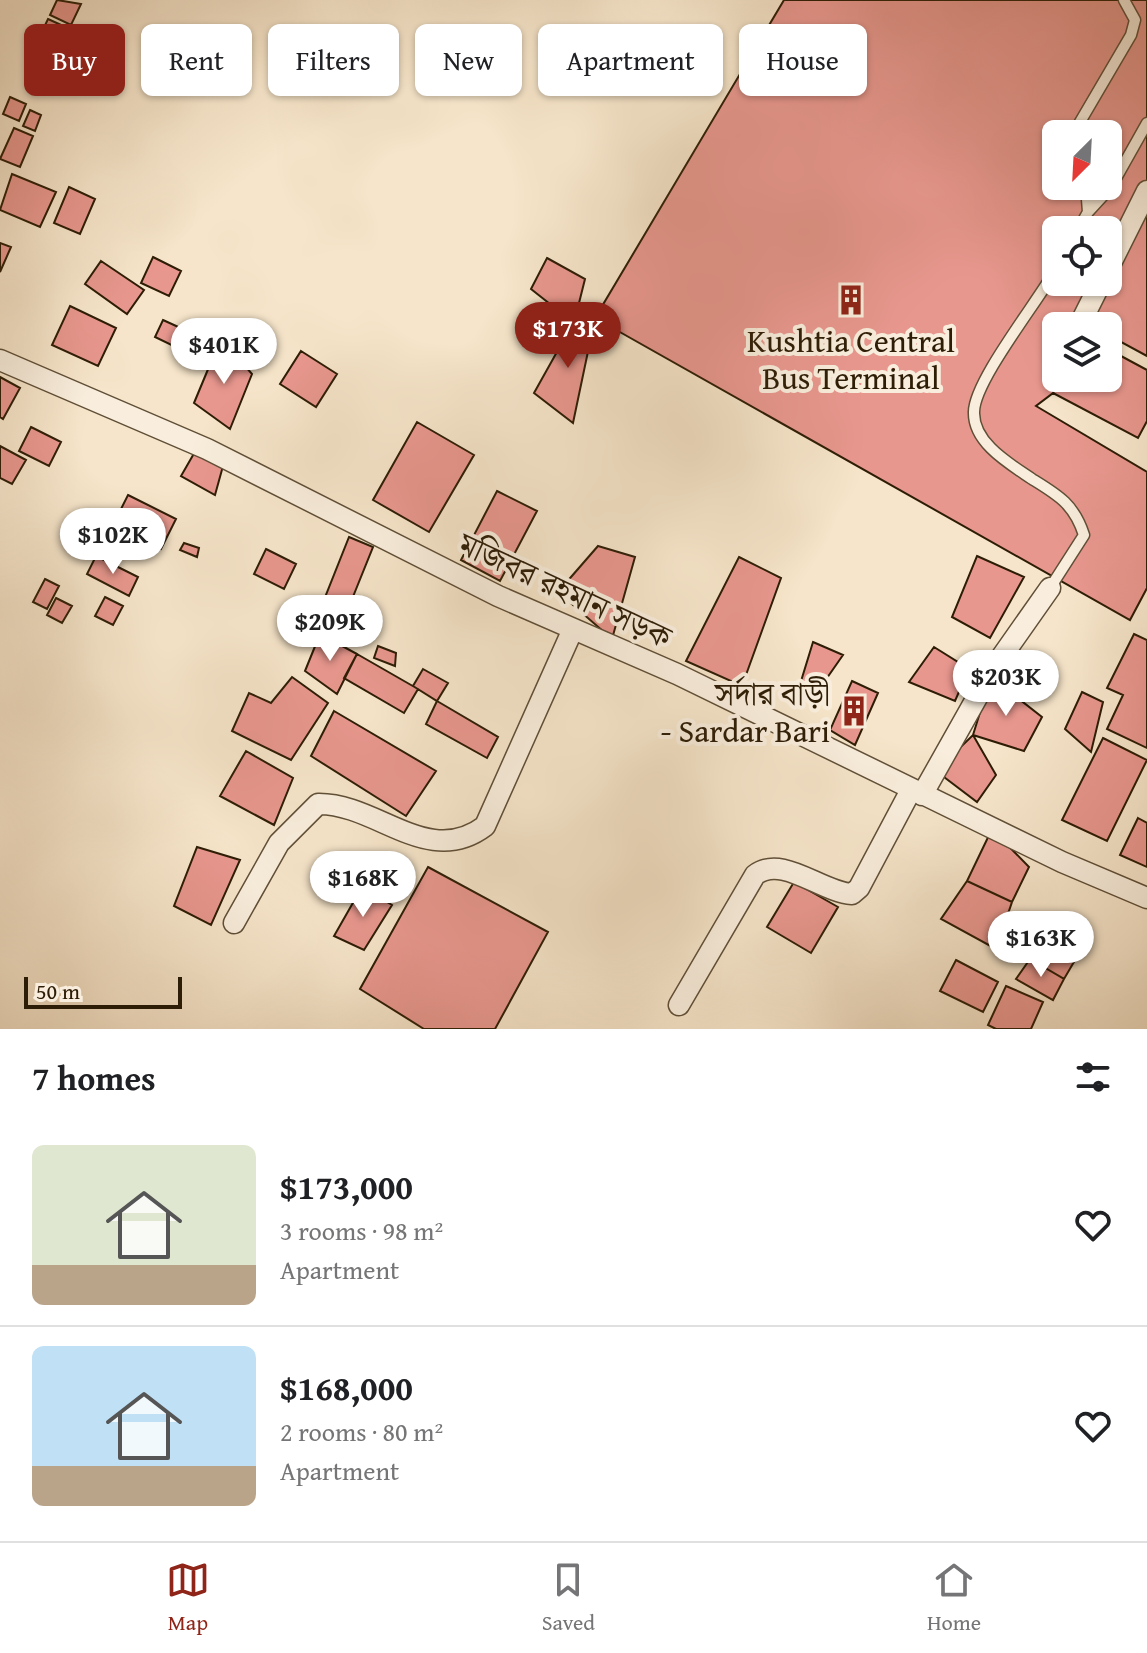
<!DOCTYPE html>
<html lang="en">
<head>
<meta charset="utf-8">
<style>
  body { margin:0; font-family:"Gentium Book Plus","Noto Serif Bengali",serif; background:#f6f6f6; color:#202124; height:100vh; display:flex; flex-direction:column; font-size:30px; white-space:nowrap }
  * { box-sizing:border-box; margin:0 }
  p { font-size:26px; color:#757577 }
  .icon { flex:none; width:44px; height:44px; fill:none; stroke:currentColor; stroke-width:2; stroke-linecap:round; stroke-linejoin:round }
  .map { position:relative; height:1029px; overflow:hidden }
  .side { display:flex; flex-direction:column; background:#fff; flex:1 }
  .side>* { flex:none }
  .top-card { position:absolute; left:24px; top:24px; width:1100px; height:72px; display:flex; gap:16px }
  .needle { width:52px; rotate:204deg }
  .controls { position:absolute; left:1042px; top:120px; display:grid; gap:16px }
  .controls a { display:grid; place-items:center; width:80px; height:80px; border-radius:12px; background:#fff; box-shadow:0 2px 6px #0004; font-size:40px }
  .scale { position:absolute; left:24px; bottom:20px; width:158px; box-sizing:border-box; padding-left:8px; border:4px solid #2e1d06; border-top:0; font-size:22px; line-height:28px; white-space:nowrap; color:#2e1d06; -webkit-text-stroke:6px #f9eedd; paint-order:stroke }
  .price { position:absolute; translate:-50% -68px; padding:0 18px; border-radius:28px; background:#fff; color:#222; font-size:26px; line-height:52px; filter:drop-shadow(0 2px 4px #0008) }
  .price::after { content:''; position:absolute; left:50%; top:48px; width:24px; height:18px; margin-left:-12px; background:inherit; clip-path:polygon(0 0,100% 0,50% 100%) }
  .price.selected { background:#8f2418; color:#fff }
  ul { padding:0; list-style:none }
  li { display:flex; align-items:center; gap:24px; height:200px; padding:0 32px }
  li+li { border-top:2px solid #e0e0e0 }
  li span { display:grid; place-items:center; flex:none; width:224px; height:160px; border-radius:12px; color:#555 }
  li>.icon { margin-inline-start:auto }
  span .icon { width:96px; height:96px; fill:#fffc; stroke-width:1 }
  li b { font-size:34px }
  h2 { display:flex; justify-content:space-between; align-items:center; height:96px; padding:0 32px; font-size:34px }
  .tag { padding:0 28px; border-radius:12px; background:#fff; box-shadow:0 2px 6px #0004; font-size:28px; line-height:72px }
  .tag.selected { background:#8f2418; color:#fff }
  .dock { display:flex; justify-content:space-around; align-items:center; height:112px; border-top:2px solid #e0e0e0; background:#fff; font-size:22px; color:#757577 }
  .dock a { display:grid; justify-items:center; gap:4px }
  .dock .selected { color:#8f2418 }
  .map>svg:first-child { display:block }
</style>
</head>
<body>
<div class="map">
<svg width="1147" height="1029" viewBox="0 0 1147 1029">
  <rect width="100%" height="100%" fill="#f6e5ca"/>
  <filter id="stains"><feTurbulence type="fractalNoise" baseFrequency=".0025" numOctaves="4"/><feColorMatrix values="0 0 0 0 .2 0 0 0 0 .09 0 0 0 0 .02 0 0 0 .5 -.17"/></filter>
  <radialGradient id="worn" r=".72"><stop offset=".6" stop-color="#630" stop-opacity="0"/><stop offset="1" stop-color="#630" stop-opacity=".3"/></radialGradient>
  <path fill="#e8978e" stroke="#2e1d06" stroke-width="2" fill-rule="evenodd" d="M57,0L81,4L71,25L50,15Z
    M784,0H1147V208L1108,280V230H1056V282H1107L1084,326H1056V378H1060L1053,393L1036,406L1147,472V588L1130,620L595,318ZM1056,134H1108V186H1056Z
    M48,19L70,29L59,52L37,42Z
    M84,40L112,53L104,70L76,57Z
    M10,97L26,104L19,121L3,114Z
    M30,110L41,115L35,131L23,126Z
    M14,128L33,136L20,167L0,159Z
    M12,174L56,192L40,227L0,210Z
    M69,187L95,199L80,234L54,223Z
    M1147,208V356L1108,335V326L1085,323Z
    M0,243L11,247L0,272Z
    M153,257L181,271L169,296L141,283Z
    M547,258L585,279L574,323L531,289Z
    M101,261L144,290L127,314L85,284Z
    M70,306L116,328L98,366L52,345Z
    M577,316L595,318L573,423L534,393Z
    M163,320L196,335L188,353L155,337Z
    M221,338L252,374L230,429L194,403Z
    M1108,349L1147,370V421L1138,438L1053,393L1061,378H1108Z
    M301,351L337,374L316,407L280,384Z
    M0,377L20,388L3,419L0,417Z
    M417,422L474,455L429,532L373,500Z
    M31,427L61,442L49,466L19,451Z
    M0,446L26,460L12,484L0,478Z
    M196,450L223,466L215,495L181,476Z
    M497,491L537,511L500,581L461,560Z
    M128,495L176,519L161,549L113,525Z
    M349,537L373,547L346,614L322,605Z
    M184,543L199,548L197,557L180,550Z
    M598,546L635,557L612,639L558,592Z
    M266,549L296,564L284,589L254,574Z
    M96,556L138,577L129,596L87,574Z
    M977,556L1024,577L990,638L952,617Z
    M739,557L781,578L742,686L686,661Z
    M45,579L59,586L47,609L33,602Z
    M105,597L123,606L113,625L95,616Z
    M56,598L72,606L62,623L47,615Z
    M320,634L357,654L337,694L305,671Z
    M1134,634L1147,640V748L1107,729L1123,695L1107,688Z
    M813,642L843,655L813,698L798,691Z
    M378,646L396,653L395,666L374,658Z
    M934,647L969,669L955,701L909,682Z
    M357,654L418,689L404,713L344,678Z
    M423,669L448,683L437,701L413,686Z
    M292,677L328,703L291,760L232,731L249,693L271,703Z
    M991,677L1042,717L1024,751L973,735Z
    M852,681L878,693L855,745L830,730Z
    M1082,692L1103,702L1091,752L1065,729Z
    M437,701L498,737L487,758L426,724Z
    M334,711L436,771L406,816L311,756Z
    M973,735L996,775L977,802L936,771Z
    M1103,738L1147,760L1107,841L1062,820Z
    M246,751L293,778L274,825L220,796Z
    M1138,818L1147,823V867L1120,855Z
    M992,829L1029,867L1012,902L967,881Z
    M197,847L240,860L211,925L174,906Z
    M428,867L548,932L495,1029H424L360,989Z
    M967,881L1012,902L996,949L941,919Z
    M794,882L838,907L811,953L767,927Z
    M362,887L392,905L364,950L334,936Z
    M1045,935L1078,955L1064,979L1030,959Z
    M1030,959L1064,979L1053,1000L1016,979Z
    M956,960L998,982L983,1012L940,991Z
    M1006,986L1043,1002L1031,1029H996L988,1025Z"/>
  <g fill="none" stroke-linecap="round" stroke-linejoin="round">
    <g stroke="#604f37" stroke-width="13">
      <path id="lane" d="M1073,134L1131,35L1135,20L1124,0
        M1088,212L1111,187L1147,123
        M1078,230L1088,212L1086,186
        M1050,588L1084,535C1074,504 1058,495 1032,479C1010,464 973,443 974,412C974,381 1039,300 1056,269"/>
    </g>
    <g stroke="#604f37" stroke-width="23">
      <path id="street" d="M1108,269L1147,191
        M1082,320L1101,282
        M0,360L207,449L498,596L677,674L1062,862L1147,898
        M922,795L993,669L1050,588
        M234,923L279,843L318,804C377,803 428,869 485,826L573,629
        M679,1005L755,875C782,854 821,892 852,894L859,888L911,790"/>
    </g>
    <use href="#lane" stroke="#f9eedd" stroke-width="10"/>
    <use href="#street" stroke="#f9eedd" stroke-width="20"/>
  </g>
  <defs>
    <g id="building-bare" transform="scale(2.4)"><path d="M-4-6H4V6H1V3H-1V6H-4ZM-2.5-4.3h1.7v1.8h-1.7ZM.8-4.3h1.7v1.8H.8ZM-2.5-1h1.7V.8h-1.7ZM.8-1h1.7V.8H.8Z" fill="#8f2418" stroke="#f9eedd" stroke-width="2.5" paint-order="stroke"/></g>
  </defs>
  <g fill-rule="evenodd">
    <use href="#building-bare" x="851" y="300"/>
    <use href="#building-bare" x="854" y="711"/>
  </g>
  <g text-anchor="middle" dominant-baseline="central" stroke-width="8" stroke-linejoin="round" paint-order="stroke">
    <g font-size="32" fill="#2e1d06" stroke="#f9eedd">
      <text x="851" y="340">Kushtia Central<tspan x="851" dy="37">Bus Terminal</tspan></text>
      <text x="830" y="693" text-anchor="end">সর্দার বাড়ী<tspan x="830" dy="37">- Sardar Bari</tspan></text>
    </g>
    <g font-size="32" fill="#2e1d06" stroke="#f9eedd">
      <text transform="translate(565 590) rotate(25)">মজিবর রহমান সড়ক</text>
    </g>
  </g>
  <rect width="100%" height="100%" filter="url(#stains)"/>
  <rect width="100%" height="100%" fill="url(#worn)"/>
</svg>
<div class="controls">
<a><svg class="needle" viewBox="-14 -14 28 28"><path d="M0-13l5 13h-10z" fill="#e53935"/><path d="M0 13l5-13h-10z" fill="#757577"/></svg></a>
<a><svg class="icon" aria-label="locate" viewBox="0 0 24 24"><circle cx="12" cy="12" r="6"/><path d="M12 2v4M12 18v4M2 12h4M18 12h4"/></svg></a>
<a><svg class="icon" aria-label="layers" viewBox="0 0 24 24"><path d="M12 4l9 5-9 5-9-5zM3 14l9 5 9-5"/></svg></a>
</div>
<div class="scale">50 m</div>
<b class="price selected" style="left:568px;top:370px">$173K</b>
<b class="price" style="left:224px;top:386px">$401K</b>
<b class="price" style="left:113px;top:576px">$102K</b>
<b class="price" style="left:330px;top:663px">$209K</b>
<b class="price" style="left:1006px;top:718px">$203K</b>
<b class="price" style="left:363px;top:919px">$168K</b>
<b class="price" style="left:1041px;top:979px">$163K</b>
<div class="top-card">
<a class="tag selected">Buy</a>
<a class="tag">Rent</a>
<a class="tag">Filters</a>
<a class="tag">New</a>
<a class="tag">Apartment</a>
<a class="tag">House</a>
</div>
</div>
<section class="side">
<h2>7 homes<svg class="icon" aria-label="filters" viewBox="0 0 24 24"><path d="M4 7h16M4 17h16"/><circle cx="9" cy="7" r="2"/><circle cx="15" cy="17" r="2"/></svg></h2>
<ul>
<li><span style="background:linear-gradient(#dfe7d0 75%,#b9a48a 0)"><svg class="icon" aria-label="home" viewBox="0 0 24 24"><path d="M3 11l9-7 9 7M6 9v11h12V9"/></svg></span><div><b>$173,000</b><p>3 rooms · 98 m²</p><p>Apartment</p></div><svg class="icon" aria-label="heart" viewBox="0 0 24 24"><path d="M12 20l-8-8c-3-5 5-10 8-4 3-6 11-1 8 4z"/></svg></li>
<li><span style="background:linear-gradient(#bfe0f5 75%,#b9a48a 0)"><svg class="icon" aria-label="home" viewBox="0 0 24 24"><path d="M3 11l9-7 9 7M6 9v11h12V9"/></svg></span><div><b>$168,000</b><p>2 rooms · 80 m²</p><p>Apartment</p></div><svg class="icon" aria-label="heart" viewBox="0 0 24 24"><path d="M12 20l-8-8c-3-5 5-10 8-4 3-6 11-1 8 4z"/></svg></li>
</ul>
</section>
<nav class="dock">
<a class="selected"><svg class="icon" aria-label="map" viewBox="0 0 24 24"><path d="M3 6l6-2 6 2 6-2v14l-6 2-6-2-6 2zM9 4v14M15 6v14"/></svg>Map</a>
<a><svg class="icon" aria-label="saved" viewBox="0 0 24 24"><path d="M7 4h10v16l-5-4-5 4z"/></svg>Saved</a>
<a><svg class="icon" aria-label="home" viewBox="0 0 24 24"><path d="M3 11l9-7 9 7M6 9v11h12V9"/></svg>Home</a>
</nav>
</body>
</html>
